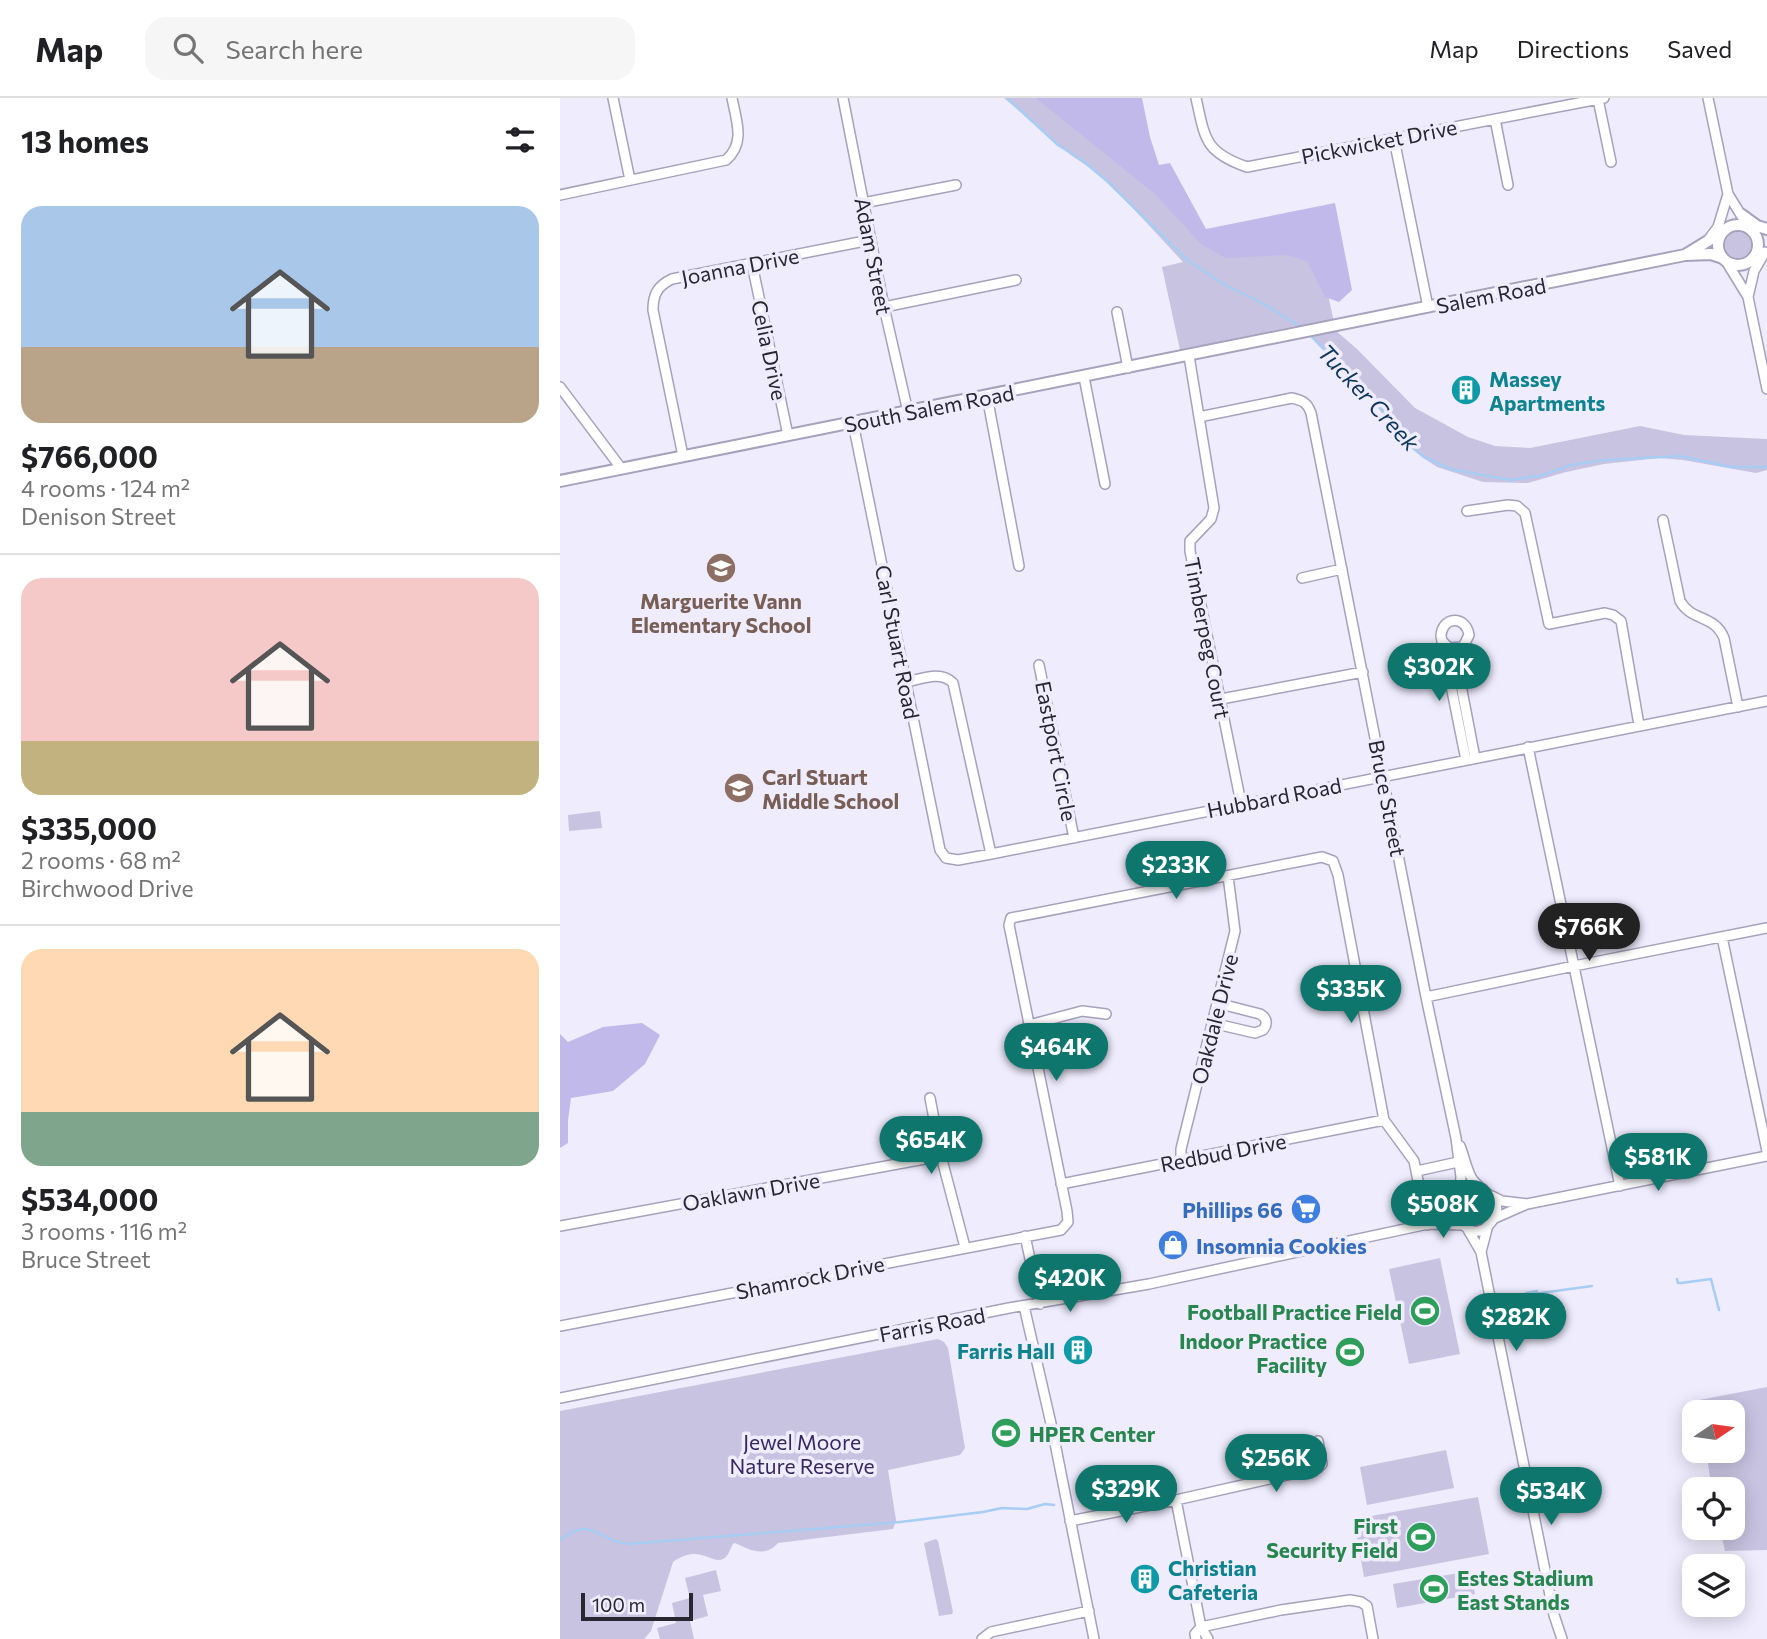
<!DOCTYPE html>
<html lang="en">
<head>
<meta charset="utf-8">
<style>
  body { margin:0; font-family:Commissioner,sans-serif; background:#f6f6f6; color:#202124; height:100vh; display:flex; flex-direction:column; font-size:26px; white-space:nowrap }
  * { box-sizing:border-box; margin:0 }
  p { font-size:23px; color:#757577 }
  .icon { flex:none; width:38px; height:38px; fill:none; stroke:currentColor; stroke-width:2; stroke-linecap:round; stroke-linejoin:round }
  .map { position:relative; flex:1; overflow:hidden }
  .panel { display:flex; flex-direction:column; background:#fff; width:560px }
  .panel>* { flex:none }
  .needle { width:46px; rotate:77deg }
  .buttons { position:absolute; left:1122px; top:1302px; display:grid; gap:14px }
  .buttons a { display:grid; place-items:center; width:63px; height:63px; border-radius:14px; background:#fff; box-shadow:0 4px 18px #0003; font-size:35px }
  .scale { position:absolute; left:21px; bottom:18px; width:112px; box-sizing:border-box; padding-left:7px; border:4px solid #282630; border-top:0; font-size:19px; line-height:24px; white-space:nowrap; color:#282630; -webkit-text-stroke:5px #eeecfd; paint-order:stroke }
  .price { position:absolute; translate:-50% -60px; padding:0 16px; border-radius:24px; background:#0f766e; color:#fff; font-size:23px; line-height:46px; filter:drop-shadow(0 2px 4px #0008) }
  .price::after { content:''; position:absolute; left:50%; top:42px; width:21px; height:16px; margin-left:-10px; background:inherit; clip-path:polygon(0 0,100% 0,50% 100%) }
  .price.on { background:#222; color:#fff }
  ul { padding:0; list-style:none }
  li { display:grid; align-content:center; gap:14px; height:371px; padding:0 21px }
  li+li { border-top:2px solid #e0e0e0 }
  li span { display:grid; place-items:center; height:217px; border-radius:21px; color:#555 }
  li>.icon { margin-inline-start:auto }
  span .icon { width:126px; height:126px; fill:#fffc; stroke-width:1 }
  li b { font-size:30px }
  h2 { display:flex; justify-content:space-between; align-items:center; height:84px; padding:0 21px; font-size:30px }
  header { display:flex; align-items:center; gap:42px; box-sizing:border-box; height:98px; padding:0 35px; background:#fff; border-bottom:2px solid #e0e0e0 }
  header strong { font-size:33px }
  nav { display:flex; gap:38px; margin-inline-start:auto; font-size:24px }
  .search { width:490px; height:63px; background:#f6f6f6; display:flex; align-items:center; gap:18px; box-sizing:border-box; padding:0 24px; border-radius:21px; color:#757577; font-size:26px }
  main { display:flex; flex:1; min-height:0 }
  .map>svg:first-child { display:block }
</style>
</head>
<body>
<header>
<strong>Map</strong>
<div class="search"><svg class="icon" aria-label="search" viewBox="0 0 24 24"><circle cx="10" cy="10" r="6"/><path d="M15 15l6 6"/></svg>Search here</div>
<nav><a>Map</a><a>Directions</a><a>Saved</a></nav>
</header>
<main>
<section class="panel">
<h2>13 homes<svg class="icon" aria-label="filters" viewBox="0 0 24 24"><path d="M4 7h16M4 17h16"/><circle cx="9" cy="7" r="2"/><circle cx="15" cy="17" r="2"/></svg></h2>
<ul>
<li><span style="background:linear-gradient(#a9c7e8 65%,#b9a48a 0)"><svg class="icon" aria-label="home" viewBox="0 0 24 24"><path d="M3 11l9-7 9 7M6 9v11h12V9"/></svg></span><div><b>$766,000</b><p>4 rooms · 124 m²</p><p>Denison Street</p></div></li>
<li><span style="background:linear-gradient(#f6c9c9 75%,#c2b280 0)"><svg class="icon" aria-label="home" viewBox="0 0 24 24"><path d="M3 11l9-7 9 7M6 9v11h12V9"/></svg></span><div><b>$335,000</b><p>2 rooms · 68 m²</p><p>Birchwood Drive</p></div></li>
<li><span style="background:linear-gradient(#ffd9b3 75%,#7fa58c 0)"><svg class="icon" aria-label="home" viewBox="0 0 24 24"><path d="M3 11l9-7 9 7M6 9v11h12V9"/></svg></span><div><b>$534,000</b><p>3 rooms · 116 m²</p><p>Bruce Street</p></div></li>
</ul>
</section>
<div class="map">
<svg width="1207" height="1541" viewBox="0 0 1207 1541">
  <rect width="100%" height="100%" fill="#eeecfd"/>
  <path fill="#c8c3e1" d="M444,0H494L654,148L755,138L776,233L797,251L855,310L908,339L935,348L970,350L1080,328L1124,337L1207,341V372L1196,375L1123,362L1099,360L1044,366L1006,374L968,385L923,384L877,369L865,361L838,333L808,294L794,283L740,227L620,252L602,169L623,164L545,80L512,58Z
    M1165 147a13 13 0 1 1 26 0a13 13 0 1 1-26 0Z
    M40,713L42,730L9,733L8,717Z
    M902 1111a13 13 0 1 1 26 0a13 13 0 1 1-26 0Z
    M880,1160L900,1256L849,1266L829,1171Z
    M378,1241L384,1244L388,1250L405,1350L400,1357L328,1372L336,1422L333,1431L218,1445C205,1460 190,1452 175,1445L173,1446C170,1451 168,1459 163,1461C151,1467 140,1445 113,1464L91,1533L84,1541H0V1313Z
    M1207,1289V1452L1165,1453L1160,1430H1172V1391H1152L1146,1353H1172V1314H1137L1134,1303Z
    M886,1352L894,1390L807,1407L800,1369Z
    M918,1399L929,1456L804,1479L794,1421Z
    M376,1441L378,1443L393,1514L392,1516L379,1518L364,1445Z
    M156,1472L161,1493L143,1497L148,1518L130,1523L134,1541H100L97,1530L116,1525L112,1505L130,1500L125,1480Z
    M911,1473L915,1496L837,1510L833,1486Z"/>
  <path fill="#c1b9ea" d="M476,0H582L590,39L599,67L610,65L646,131L775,105L792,192L779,204L765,199L747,163L727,157L666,160L641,146L596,97Z
    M82,925L100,937L85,966L53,993L11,1000L8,1022V1045L0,1050V936L8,944L43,929Z"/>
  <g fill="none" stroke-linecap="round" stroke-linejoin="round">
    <path stroke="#a7cdf4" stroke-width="2.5" d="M447,0L498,47L522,62L548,84L626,161L663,186L704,206L742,230
      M750,237L819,309L844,343L864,359L890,371L950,382L983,377L1011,367L1045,362L1120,358L1171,369H1207
      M1117,1181L1118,1185H1121L1151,1181L1159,1212
      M966,1195L977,1193
      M939,1198L941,1210
      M943,1200L1032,1188
      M0,1442C32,1416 38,1444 69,1446L340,1424L423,1414L442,1410L467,1411L485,1406L494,1407"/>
    <g stroke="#a6a1bc" stroke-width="12">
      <path id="minor" d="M53,0L70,82
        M283,0L324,209L348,314
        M636,0C645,40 644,54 687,69L1044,0
        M1148,0L1168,96L1189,130
        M1038,1L1051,64
        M935,21L948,87
        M834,41L868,209
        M0,97L166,62C186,45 176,22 172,0
        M303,105L396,87
        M1149,141L1158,129L1168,96
        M1166,163L1188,199L1207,291
        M192,166L228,337
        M1188,199L1194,173L1205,154
        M324,209L456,182
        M557,214L568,270
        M629,258L654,410L651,421L630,443V453L681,705
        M524,279L545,386
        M0,289L61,370
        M427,298L459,468
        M639,319L732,300C743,303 747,304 751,315L866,899L896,1040L901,1079L899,1097
        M293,325L380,752L386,760L398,762L431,756L1207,603
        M123,358L93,212C93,197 97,188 112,181L310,142
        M907,413L948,407L957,408L965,415L989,526L1045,515L1053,517L1061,523L1079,627
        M1103,422L1120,503C1132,524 1154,516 1164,540L1178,609
        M742,480L782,471
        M882,543L889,550L903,549L909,537C906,517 882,518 881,538L906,662
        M894,551L915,660
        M479,567L514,740
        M346,584C361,581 381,572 393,585L431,756
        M661,601L803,574
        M968,649L1060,1088
        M1162,839L1207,1053
        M866,899L1014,868L1207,830
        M652,925L695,935L703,932C708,926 707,920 700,916L657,905
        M469,927L522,913L546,916
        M370,1000L381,1058L405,1149
        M900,1048C904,1058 906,1069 911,1079C919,1094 948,1101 932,1123C905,1161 869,1080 923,1091
        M621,1063V1051L675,833L668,778
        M857,1073L898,1064
        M501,1086L824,1022
        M932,1098L942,1103L967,1106
        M933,1121L967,1106L1207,1058
        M868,1126L885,1116L894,1106
        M928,1127L921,1154L994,1517L1002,1541
        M0,1128L381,1058
        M907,1130L921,1154
        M465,1138L480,1206
        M464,1208L492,1330L534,1541
        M0,1228L501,1132L508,1124L507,1113L449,827L451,820L762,759L773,763L778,777L824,1022L854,1063L867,1127
        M0,1300L449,1210L589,1186L868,1126L903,1127
        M616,1402L641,1529L648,1541
        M510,1423L616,1402L758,1370L762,1366L758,1343
        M641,1529L721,1512L790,1502L801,1504L807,1508L813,1541
        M422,1541L431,1534L529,1513
        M636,1541L635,1536L641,1529"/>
    </g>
    <g stroke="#a6a1bc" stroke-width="14">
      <path id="major" d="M1182,117L1197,128L1207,131
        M1158 147a20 20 0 1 1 40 0a20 20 0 1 1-40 0Z
        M1125,157L1161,135
        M0,383L1125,157L1151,156L1163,160"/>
    </g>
    <use href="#minor" stroke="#fff" stroke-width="9"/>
    <use href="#major" stroke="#fff" stroke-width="10"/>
  </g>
  <defs>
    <g id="building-disc" transform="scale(1.575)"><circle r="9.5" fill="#0f9aa8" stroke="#eeecfd"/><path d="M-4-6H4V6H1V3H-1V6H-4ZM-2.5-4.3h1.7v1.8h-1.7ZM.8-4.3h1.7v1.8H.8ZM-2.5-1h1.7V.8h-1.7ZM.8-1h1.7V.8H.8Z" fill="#fff"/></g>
    <g id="school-disc" transform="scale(1.575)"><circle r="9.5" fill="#8d6e63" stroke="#eeecfd"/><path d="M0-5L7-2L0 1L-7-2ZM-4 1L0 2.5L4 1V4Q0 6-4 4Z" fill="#fff"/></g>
    <g id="supermarket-disc" transform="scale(1.575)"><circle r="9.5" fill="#3f7fe0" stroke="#eeecfd"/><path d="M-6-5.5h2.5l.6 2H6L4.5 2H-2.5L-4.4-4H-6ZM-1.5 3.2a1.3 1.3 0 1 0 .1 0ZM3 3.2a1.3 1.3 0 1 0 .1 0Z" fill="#fff"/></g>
    <g id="shop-disc" transform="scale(1.575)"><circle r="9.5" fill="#3f7fe0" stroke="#eeecfd"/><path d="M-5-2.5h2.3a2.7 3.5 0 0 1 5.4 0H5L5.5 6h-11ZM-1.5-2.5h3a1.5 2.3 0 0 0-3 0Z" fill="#fff"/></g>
    <g id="stadium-disc" transform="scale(1.575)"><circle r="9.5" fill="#2e9e5b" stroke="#eeecfd"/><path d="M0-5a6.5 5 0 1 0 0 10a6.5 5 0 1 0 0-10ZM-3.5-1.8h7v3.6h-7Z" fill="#fff"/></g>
  </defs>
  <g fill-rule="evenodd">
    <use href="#building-disc" x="906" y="292"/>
    <use href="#school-disc" x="161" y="470"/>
    <use href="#school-disc" x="179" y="690"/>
    <use href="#supermarket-disc" x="746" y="1111"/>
    <use href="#shop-disc" x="613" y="1147"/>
    <use href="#stadium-disc" x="865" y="1213"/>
    <use href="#building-disc" x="518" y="1252"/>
    <use href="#stadium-disc" x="790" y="1254"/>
    <use href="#stadium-disc" x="446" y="1335"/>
    <use href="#stadium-disc" x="861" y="1439"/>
    <use href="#building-disc" x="585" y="1481"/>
    <use href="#stadium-disc" x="874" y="1491"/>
  </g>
  <g text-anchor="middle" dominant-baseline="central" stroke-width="7" stroke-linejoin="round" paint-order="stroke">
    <g font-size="21" fill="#282630" stroke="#eeecfd">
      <text transform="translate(819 43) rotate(-11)">Pickwicket Drive</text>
      <text transform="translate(314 158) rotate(79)">Adam Street</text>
      <text transform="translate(180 168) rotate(-11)">Joanna Drive</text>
      <text transform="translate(931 197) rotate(-11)">Salem Road</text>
      <text transform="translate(210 252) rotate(78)">Celia Drive</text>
      <text transform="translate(369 310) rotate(-11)">South Salem Road</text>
      <text transform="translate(648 540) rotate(79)">Timberpeg Court</text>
      <text transform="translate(338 544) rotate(79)">Carl Stuart Road</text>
      <text transform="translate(497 653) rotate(79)">Eastport Circle</text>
      <text transform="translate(714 699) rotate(-11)">Hubbard Road</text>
      <text transform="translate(828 700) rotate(79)">Bruce Street</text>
      <text transform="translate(654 921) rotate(-76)">Oakdale Drive</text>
      <text transform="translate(663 1054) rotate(-11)">Redbud Drive</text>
      <text transform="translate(191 1093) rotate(-10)">Oaklawn Drive</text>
      <text transform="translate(250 1179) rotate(-11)">Shamrock Drive</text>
      <text transform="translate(372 1226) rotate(-11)">Farris Road</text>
    </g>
    <g font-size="21" font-weight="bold" fill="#0d838f" stroke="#eeecfd" text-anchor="start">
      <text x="929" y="280">Massey<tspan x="929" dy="24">Apartments</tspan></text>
      <text x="495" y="1252" text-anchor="end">Farris Hall</text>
      <text x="608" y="1469">Christian<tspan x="608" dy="24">Cafeteria</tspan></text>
    </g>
    <g font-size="21" font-weight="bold" fill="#785e54" stroke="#eeecfd">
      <text x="161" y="502">Marguerite Vann<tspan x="161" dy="24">Elementary School</tspan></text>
      <text x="202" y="678" text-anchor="start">Carl Stuart<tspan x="202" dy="24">Middle School</tspan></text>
    </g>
    <g font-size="21" font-weight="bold" fill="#366cbe" stroke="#eeecfd" text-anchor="end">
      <text x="723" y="1111">Phillips 66</text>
      <text x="636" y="1147" text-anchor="start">Insomnia Cookies</text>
    </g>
    <g font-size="21" font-weight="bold" fill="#27864d" stroke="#eeecfd" text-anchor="end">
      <text x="842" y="1213">Football Practice Field</text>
      <text x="767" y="1242">Indoor Practice<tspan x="767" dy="24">Facility</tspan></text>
      <text x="469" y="1335" text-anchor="start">HPER Center</text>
      <text x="838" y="1427">First<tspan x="838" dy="24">Security Field</tspan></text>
      <text x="897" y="1479" text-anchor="start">Estes Stadium<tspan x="897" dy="24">East Stands</tspan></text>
    </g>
    <g font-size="21" fill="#382862" stroke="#eeecfd">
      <text x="242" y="1343">Jewel Moore<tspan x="242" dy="24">Nature Reserve</tspan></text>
    </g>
    <g font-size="23" font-style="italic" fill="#0e365b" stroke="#eeecfd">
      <text transform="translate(809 299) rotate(47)">Tucker Creek</text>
    </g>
  </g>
</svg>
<div class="buttons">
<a><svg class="needle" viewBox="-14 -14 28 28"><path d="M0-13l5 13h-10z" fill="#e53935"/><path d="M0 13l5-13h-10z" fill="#757577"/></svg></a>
<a><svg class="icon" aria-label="locate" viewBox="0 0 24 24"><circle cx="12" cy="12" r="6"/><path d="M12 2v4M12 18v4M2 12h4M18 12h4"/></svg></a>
<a><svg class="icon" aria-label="layers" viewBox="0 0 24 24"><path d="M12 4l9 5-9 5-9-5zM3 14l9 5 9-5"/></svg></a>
</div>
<div class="scale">100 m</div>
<b class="price" style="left:879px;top:605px">$302K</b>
<b class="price" style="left:616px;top:803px">$233K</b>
<b class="price on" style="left:1029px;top:865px">$766K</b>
<b class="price" style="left:791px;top:927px">$335K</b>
<b class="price" style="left:496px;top:985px">$464K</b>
<b class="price" style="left:371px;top:1078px">$654K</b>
<b class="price" style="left:1098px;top:1095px">$581K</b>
<b class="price" style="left:883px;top:1142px">$508K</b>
<b class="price" style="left:510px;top:1216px">$420K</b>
<b class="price" style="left:956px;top:1255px">$282K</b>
<b class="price" style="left:716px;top:1396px">$256K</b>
<b class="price" style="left:566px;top:1427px">$329K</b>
<b class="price" style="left:991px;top:1429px">$534K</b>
</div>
</main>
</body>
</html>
